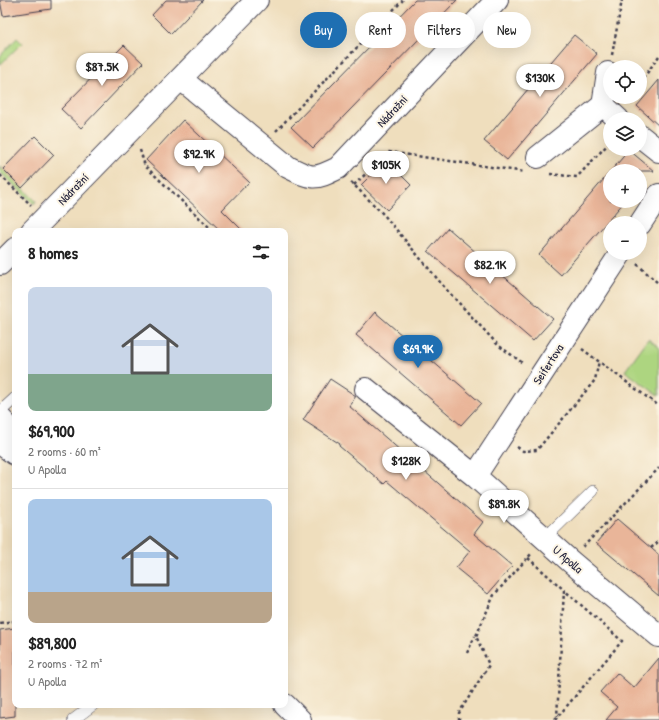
<!DOCTYPE html>
<html lang="en">
<head>
<meta charset="utf-8">
<style>
  body { margin:0; font-family:"Patrick Hand",sans-serif; background:#f2f2f2; color:#222; height:100vh; display:flex; flex-direction:column; font-size:15px; white-space:nowrap }
  * { box-sizing:border-box; margin:0 }
  p { font-size:13px; color:#767676 }
  .icon { flex:none; width:22px; height:22px; fill:none; stroke:currentColor; stroke-width:2; stroke-linecap:round; stroke-linejoin:round }
  .map { position:relative; flex:1; overflow:hidden }
  .sheet { position:absolute; left:12px; top:228px; width:276px; height:480px; display:flex; flex-direction:column; background:#fff; border-radius:8px; box-shadow:0 4px 16px #0002 }
  .sheet>* { flex:none }
  .top-card { position:absolute; left:300px; top:12px; width:299px; height:36px; display:flex; gap:8px }
  .controls { position:absolute; left:603px; top:60px; display:grid; gap:8px }
  .controls a { display:grid; place-items:center; width:44px; height:44px; border-radius:50%; background:#fff; box-shadow:0 4px 16px #0002; font-size:20px }
  .price { position:absolute; translate:-50% -34px; padding:0 9px; border-radius:14px; background:#fff; color:#222; font-size:13px; line-height:26px; filter:drop-shadow(0 1px 2px #0008) }
  .price::after { content:''; position:absolute; left:50%; top:24px; width:12px; height:9px; margin-left:-6px; background:inherit; clip-path:polygon(0 0,100% 0,50% 100%) }
  .price.active { background:#1f6fb2; color:#fff }
  ul { padding:0; list-style:none }
  li { display:grid; align-content:center; gap:8px; height:212px; padding:0 16px }
  li+li { border-top:1px solid #e0e0e0 }
  li span { display:grid; place-items:center; height:124px; border-radius:8px; color:#555 }
  li>.icon { margin-inline-start:auto }
  span .icon { width:72px; height:72px; fill:#fffc; stroke-width:1 }
  li b { font-size:17px }
  h2 { display:flex; justify-content:space-between; align-items:center; height:48px; padding:0 16px; font-size:17px }
  .tag { padding:0 14px; border-radius:18px; background:#fff; box-shadow:0 4px 16px #0002; font-size:14px; line-height:36px }
  .tag.active { background:#1f6fb2; color:#fff }
  .map>svg:first-child { display:block }
</style>
</head>
<body>
<div class="map">
<svg width="659" height="720" viewBox="0 0 659 720">
  <rect width="100%" height="100%" fill="#fcf5e5"/>
  <filter id="ink" filterUnits="userSpaceOnUse"><feTurbulence type="fractalNoise" baseFrequency=".025" numOctaves="2"/><feDisplacementMap in="SourceGraphic" scale="8" xChannelSelector="R" yChannelSelector="G"/><feConvolveMatrix kernelMatrix="1 2 1 2 8 2 1 2 1" color-interpolation-filters="sRGB"/></filter>
  <filter id="wash" filterUnits="userSpaceOnUse"><feTurbulence type="fractalNoise" baseFrequency=".012" numOctaves="4" result="noise"/><feDisplacementMap in="SourceGraphic" scale="16" xChannelSelector="R" yChannelSelector="G"/><feGaussianBlur stdDeviation="0.9" result="paint"/><feColorMatrix in="noise" values="0 0 0 0 0 0 0 0 0 0 0 0 0 0 0 0 0 1.4 0 .05"/><feComposite in="paint" operator="in"/></filter>
  <g filter="url(#wash)">
    <rect width="100%" height="100%" fill="#efdebd"/>
    <path fill="#add580" stroke="#687c5e" d="M17,38L22,43L0,65V56Z
      M0,166L36,201L34,204L0,172Z
      M648,339L659,347V396L625,371Z"/>
    <g id="blocks">
      <path fill="#e9b599" d="M0,0H51V9L3,16Z
        M166,0H203L171,34L152,15Z
        M415,0H457L313,148L291,127Z
        M574,35L597,54L507,160L484,141Z
        M124,45L143,63L81,128L61,109Z
        M659,80V126L637,106Z
        M183,120L249,182L222,210L243,231H221L146,160Z
        M35,136L54,155L22,188L3,169Z
        M629,150L654,171H611Z
        M386,160L411,185L387,210L361,185Z
        M610,172V201H625L561,275L539,255Z
        M448,228L553,319L533,341L428,251Z
        M375,312L481,403L461,425L356,335Z
        M330,379L356,396L349,406L483,522L474,534L512,566L488,594L456,568L470,551L387,481L384,484L339,446L340,444L303,420Z
        M617,519L659,555V596L596,543Z
        M15,628V716L0,718V630Z
        M659,658V720H606L617,707L600,692L617,673L634,688Z"/>
    </g>
  </g>
  <g filter="url(#ink)">
    <use href="#blocks" fill-opacity="0" stroke="#413e4e" stroke-width="1"/>
    <g fill="none" stroke-linecap="round" stroke-linejoin="round">
      <g stroke="#413e4e" stroke-width="12">
        <path id="lane" d="M0,412L15,398
          M545,538L593,491
          M73,720L93,705"/>
      </g>
      <g stroke="#413e4e" stroke-width="24">
        <path id="street" d="M181,79L288,167C312,179 314,180 338,168L497,0
          M603,105L618,119
          M640,136L659,151
          M538,157L603,105L608,73
          M640,224L659,195
          M366,389L475,476L570,561L659,636
          M0,418L15,434
          M0,443L15,454
          M475,476L621,253
          M285,705L300,720"/>
      </g>
      <g stroke="#413e4e" stroke-width="24">
        <path id="secondary" d="M32,231L257,0
          M0,264L15,249"/>
      </g>
      <path stroke="#413e4e" stroke-width="2.5" stroke-dasharray="3 3" stroke-linecap="butt" d="M612,55L622,0
        M640,83L659,56
        M276,131L403,0
        M140,150L145,166L209,227L205,231
        M550,174L577,177L610,142
        M0,175L31,205
        M351,182L384,215L445,288L498,345L524,364
        M354,185L389,152L525,172
        M637,264L659,284
        M582,349L659,406
        M517,447L523,451L537,450L595,380L599,361
        M583,547L659,468
        M651,548L659,541
        M528,558L564,590L557,717
        M0,623L15,621
        M467,653L475,636
        M459,720V713L489,665L476,636L494,595L532,553
        M555,720L622,641L564,590"/>
      <use href="#lane" stroke="#fff" stroke-width="11"/>
      <use href="#street" stroke="#fff" stroke-width="22"/>
      <use href="#secondary" stroke="#fff" stroke-width="22"/>
    </g>
  </g>
  <g text-anchor="middle" dominant-baseline="central" stroke-width="4" stroke-linejoin="round" paint-order="stroke">
    <g font-size="12" fill="#22223b" stroke="#fcf5e5">
      <text transform="translate(392 111) rotate(-47)">Nádražní</text>
      <text transform="translate(73 189) rotate(-46)">Nádražní</text>
      <text transform="translate(548 364) rotate(-57)">Seifertova</text>
      <text transform="translate(568 559) rotate(41)">U Apolla</text>
    </g>
  </g>
</svg>
<div class="controls">
<a><svg class="icon" aria-label="locate" viewBox="0 0 24 24"><circle cx="12" cy="12" r="6"/><path d="M12 2v4M12 18v4M2 12h4M18 12h4"/></svg></a>
<a><svg class="icon" aria-label="layers" viewBox="0 0 24 24"><path d="M12 4l9 5-9 5-9-5zM3 14l9 5 9-5"/></svg></a>
<a>+</a>
<a>−</a>
</div>
<b class="price" style="left:102px;top:87px">$87.5K</b>
<b class="price" style="left:540px;top:98px">$130K</b>
<b class="price" style="left:199px;top:174px">$92.9K</b>
<b class="price" style="left:386px;top:185px">$105K</b>
<b class="price" style="left:490px;top:285px">$82.1K</b>
<b class="price active" style="left:418px;top:369px">$69.9K</b>
<b class="price" style="left:406px;top:481px">$128K</b>
<b class="price" style="left:504px;top:524px">$89.8K</b>
<div class="top-card">
<a class="tag active">Buy</a>
<a class="tag">Rent</a>
<a class="tag">Filters</a>
<a class="tag">New</a>
</div>
<section class="sheet">
<h2>8 homes<svg class="icon" aria-label="filters" viewBox="0 0 24 24"><path d="M4 7h16M4 17h16"/><circle cx="9" cy="7" r="2"/><circle cx="15" cy="17" r="2"/></svg></h2>
<ul>
<li><span style="background:linear-gradient(#c9d6e8 70%,#7fa58c 0)"><svg class="icon" aria-label="home" viewBox="0 0 24 24"><path d="M3 11l9-7 9 7M6 9v11h12V9"/></svg></span><div><b>$69,900</b><p>2 rooms · 60 m²</p><p>U Apolla</p></div></li>
<li><span style="background:linear-gradient(#a9c7e8 75%,#b9a48a 0)"><svg class="icon" aria-label="home" viewBox="0 0 24 24"><path d="M3 11l9-7 9 7M6 9v11h12V9"/></svg></span><div><b>$89,800</b><p>2 rooms · 72 m²</p><p>U Apolla</p></div></li>
</ul>
</section>
</div>
</body>
</html>
